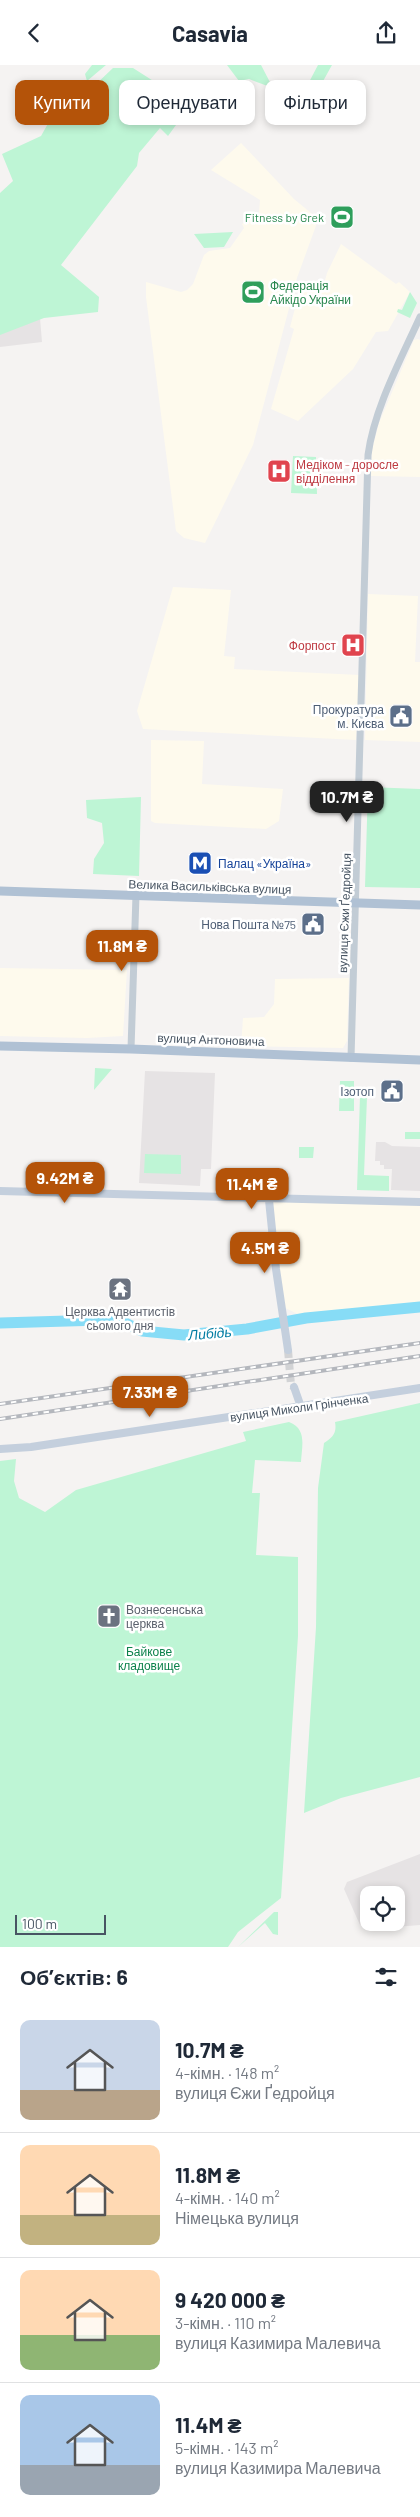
<!DOCTYPE html>
<html lang="uk">
<head>
<meta charset="utf-8">
<style>
  body { margin:0; font-family:Barlow,sans-serif; background:#f6f6f7; color:#1f2937; height:100vh; display:flex; flex-direction:column; font-size:19px; white-space:nowrap }
  * { box-sizing:border-box; margin:0 }
  p { font-size:16px; color:#747a83 }
  .icon { flex:none; width:28px; height:28px; fill:none; stroke:currentColor; stroke-width:2; stroke-linecap:round; stroke-linejoin:round }
  .map { position:relative; height:1882px; overflow:hidden }
  .details { display:flex; flex-direction:column; background:#fff; flex:1 }
  .details>* { flex:none }
  .guide { position:absolute; left:15px; top:15px; width:390px; height:45px; display:flex; gap:10px }
  .buttons { position:absolute; left:360px; top:1821px; display:grid; gap:10px }
  .buttons a { display:grid; place-items:center; width:45px; height:45px; border-radius:10px; background:#fff; box-shadow:0 2px 8px #0003; font-size:25px }
  .scale { position:absolute; left:15px; bottom:12px; width:91px; box-sizing:border-box; padding-left:5px; border:2px solid #485563; border-top:0; font-size:14px; line-height:18px; white-space:nowrap; color:#485563; -webkit-text-stroke:4px #fff; paint-order:stroke }
  .price { position:absolute; translate:-50% -42px; padding:0 11px; border-radius:10px; background:#b45309; color:#fff; font-size:16px; line-height:32px; filter:drop-shadow(0 1px 2px #0008) }
  .price::after { content:''; position:absolute; left:50%; top:30px; width:15px; height:11px; margin-left:-8px; background:inherit; clip-path:polygon(0 0,100% 0,50% 100%) }
  .price.on { background:#222; color:#fff }
  ul { padding:0; list-style:none }
  li { display:flex; align-items:center; gap:15px; height:125px; padding:0 20px }
  li+li { border-top:1px solid #e0e1e3 }
  li span { display:grid; place-items:center; flex:none; width:140px; height:100px; border-radius:10px; color:#555 }
  li>.icon { margin-inline-start:auto }
  span .icon { width:60px; height:60px; fill:#fffc; stroke-width:1 }
  li b { font-size:21px }
  h2 { display:flex; justify-content:space-between; align-items:center; height:60px; padding:0 20px; font-size:21px }
  .pill { padding:0 18px; border-radius:10px; background:#fff; box-shadow:0 2px 8px #0003; font-size:18px; line-height:45px }
  .pill.on { background:#b45309; color:#fff }
  header { display:flex; justify-content:space-between; align-items:center; height:65px; padding:0 20px; background:#fff; font-size:22px; font-weight:700 }
  .map>svg:first-child { display:block }
</style>
</head>
<body>
<header><svg class="icon" aria-label="back" viewBox="0 0 24 24"><path d="M15 5l-7 7 7 7"/></svg>Casavia<svg class="icon" aria-label="share" viewBox="0 0 24 24"><path d="M12 15V3M7 8l5-5 5 5M5 13v7h14v-7"/></svg></header>
<div class="map">
<svg width="420" height="1882" viewBox="0 0 420 1882">
  <rect width="100%" height="100%" fill="#f5f3f2"/>
  <path fill="#fefaed" d="M241,78L294,134L317,153V158L297,213L253,380L205,478L184,473L176,466L146,232V217L181,227L187,225L193,219L204,190L209,186L230,183L244,163L242,159L259,148L260,135L211,105Z
    M341,179L396,219L399,217L410,227L388,266L376,267L353,304L298,356L271,344L294,264L290,262L302,217L323,223L327,208Z
    M418,274L420,275V412L371,411L372,385L379,358L414,275Z
    M173,522L231,525L224,591L235,592L234,604L360,610L356,675L143,664L137,646Z
    M368,529L418,531L415,597H420V677L365,675Z
    M151,675L204,676L202,719L283,724L279,756L266,764L155,758L151,756Z
    M0,903L127,905L123,971L87,973L0,971Z
    M349,913L347,976L343,983L241,981L243,953L264,952L274,939L275,914Z
    M269,1135L420,1137V1237L379,1242V1245L304,1252L281,1241Z"/>
  <path fill="#e6e3e4" d="M0,247L40,253L42,277L0,282Z
    M145,1006L215,1008L211,1104H201L200,1121L139,1118Z
    M376,1077H385L392,1081L420,1082V1126L391,1125L392,1104H384V1100H380V1096H375Z
    M420,1789V1860L395,1862L393,1858H396V1830H369V1858H371L360,1860L344,1824L347,1817Z"/>
  <path fill="#bef5d5" d="M92,0H106L87,16L85,9Z
    M227,0H261L273,23L249,14L239,16Z
    M318,0H332L317,27L307,21Z
    M113,3H133L169,26L171,42L165,52L176,60L168,71L160,63L139,88L137,101L61,200L99,232L98,247L44,253L0,270V128L13,116L2,89L41,71L54,48L72,42Z
    M47,22L64,31L50,41L43,27Z
    M233,167L224,182L204,183L194,169Z
    M410,227L417,238L410,253L397,247L398,244L402,245Z
    M293,391L316,392L317,429L291,428Z
    M368,722L420,724V823L365,822Z
    M141,732L139,811L93,809L94,794L104,778L102,758L87,753L86,735Z
    M95,1003L112,1004L94,1025Z
    M340,1016H354V1046H339Z
    M360,1031L367,1032L364,1110L389,1111V1126L357,1125Z
    M405,1067H420V1074H405Z
    M299,1082H314L313,1093H299Z
    M145,1089L181,1090V1109L144,1108Z
    M420,1338V1712L341,1733L304,1748L316,1562L318,1423L324,1378C333,1372 337,1368 335,1357Z
    M289,1357C307,1364 302,1380 301,1397L255,1395L252,1428H260L256,1490L298,1492V1571L281,1833L238,1867L228,1882H0V1396L16,1394L14,1416L19,1433L45,1447L76,1425L246,1376L243,1367Z
    M274,1847H278V1870L273,1869L265,1858L238,1882Z"/>
  <g fill="none" stroke-linecap="round" stroke-linejoin="round">
    <path stroke="#87dcf6" stroke-width="11" d="M0,1258L101,1255L123,1257L142,1266L184,1270L247,1264L306,1253L420,1242"/>
    <path stroke="#d2d3d5" stroke-width="8" stroke-dasharray="8 4" stroke-linecap="butt" d="M288,1285L291,1320L294,1322"/>
    <path stroke="#c2ccd5" stroke-width="7" d="M131,984L136,830
      M351,993L368,390C374,344 401,294 420,252"/>
    <path stroke="#c4cfdd" stroke-width="8" d="M0,1126L420,1137
      M269,1135L276,1204L288,1285
      M294,1322L301,1342
      M0,1384L31,1382L420,1323"/>
    <path stroke="#b0c1d4" stroke-width="9" d="M0,826L420,840
      M0,981L131,984L420,995"/>
    <g stroke="#b4b7bd" stroke-width="4">
      <path id="rail" d="M0,1339L420,1278
        M0,1354L420,1291"/>
    </g>
    <use href="#rail" stroke="#fff" stroke-width="2" stroke-dasharray="5.5" stroke-linecap="butt"/>
  </g>
  <defs>
    <g id="stadium-square" transform="scale(1.25)"><rect x="-9" y="-9" width="18" height="18" rx="4" fill="#2e9e5b" stroke="#fff"/><path d="M0-5a6.5 5 0 1 0 0 10a6.5 5 0 1 0 0-10ZM-3.5-1.8h7v3.6h-7Z" fill="#fff"/></g>
    <g id="hospital-square" transform="scale(1.25)"><rect x="-9" y="-9" width="18" height="18" rx="4" fill="#e0444e" stroke="#fff"/><path d="M-5-5h3v3.5h4V-5h3V5h-3V1.5h-4V5h-3Z" fill="#fff"/></g>
    <g id="civic-square" transform="scale(1.25)"><rect x="-9" y="-9" width="18" height="18" rx="4" fill="#5c6f8a" stroke="#fff"/><path d="M-.6-6.5H3V-4.5H.6V-3L4-1V1h2V6H-6V1h2V-1L-.6-3ZM-1.2 2.5V6h2.4V2.5Z" fill="#fff"/></g>
    <g id="metro-square" transform="scale(1.25)"><rect x="-9" y="-9" width="18" height="18" rx="4" fill="#1a4fb4" stroke="#fff"/><path d="M-5.5 5V-5H-3L0 0L3-5H5.5V5H3V-.5L0 4L-3-.5V5Z" fill="#fff"/></g>
    <g id="temple-square" transform="scale(1.25)"><rect x="-9" y="-9" width="18" height="18" rx="4" fill="#6b7280" stroke="#fff"/><path d="M0-6L5-2H3V0L6.5 2.5H4V6H1.5V3h-3V6H-4V2.5H-6.5L-3 0V-2H-5Z" fill="#fff"/></g>
    <g id="church-square" transform="scale(1.25)"><rect x="-9" y="-9" width="18" height="18" rx="4" fill="#6b7280" stroke="#fff"/><path d="M-1.2-6h2.4v3.5h3.3v2.4h-3.3V6h-2.4V-.1h-3.3v-2.4h3.3Z" fill="#fff"/></g>
  </defs>
  <g fill-rule="evenodd">
    <use href="#stadium-square" x="342" y="152"/>
    <use href="#stadium-square" x="253" y="227"/>
    <use href="#hospital-square" x="279" y="406"/>
    <use href="#hospital-square" x="353" y="580"/>
    <use href="#civic-square" x="401" y="651"/>
    <use href="#metro-square" x="200" y="798"/>
    <use href="#civic-square" x="313" y="859"/>
    <use href="#civic-square" x="392" y="1026"/>
    <use href="#temple-square" x="120" y="1224"/>
    <use href="#church-square" x="109" y="1551"/>
  </g>
  <g text-anchor="middle" dominant-baseline="central" stroke-width="5" stroke-linejoin="round" paint-order="stroke">
    <g font-size="12" fill="#27864d" stroke="#fff" text-anchor="end">
      <text x="324" y="152">Fitness by Grek</text>
      <text x="270" y="220" text-anchor="start">Федерація<tspan x="270" dy="14">Айкідо України</tspan></text>
    </g>
    <g font-size="12" fill="#be3a42" stroke="#fff" text-anchor="start">
      <text x="296" y="399">Медіком - доросле<tspan x="296" dy="14">відділення</tspan></text>
      <text x="336" y="580" text-anchor="end">Форпост</text>
    </g>
    <g font-size="12" fill="#4e5e75" stroke="#fff" text-anchor="end">
      <text x="384" y="644">Прокуратура<tspan x="384" dy="14">м. Києва</tspan></text>
      <text x="296" y="859">Нова Пошта №75</text>
      <text x="374" y="1026">Ізотоп</text>
    </g>
    <g font-size="12" fill="#164399" stroke="#fff" text-anchor="start">
      <text x="218" y="798">Палац «Україна»</text>
    </g>
    <g font-size="12" fill="#485563" stroke="#fff">
      <text transform="translate(210 821) rotate(2)">Велика Васильківська вулиця</text>
      <text transform="translate(344 848) rotate(-88)">вулиця Єжи Ґедройця</text>
      <text transform="translate(211 974) rotate(2)">вулиця Антоновича</text>
      <text transform="translate(299 1342) rotate(-8)">вулиця Миколи Грінченка</text>
    </g>
    <g font-size="12" fill="#5b616d" stroke="#fff">
      <text x="120" y="1246">Церква Адвентистів<tspan x="120" dy="14">сьомого дня</tspan></text>
      <text x="126" y="1544" text-anchor="start">Вознесенська<tspan x="126" dy="14">церква</tspan></text>
    </g>
    <g font-size="12" fill="#0d824c" stroke="#fff">
      <text x="149" y="1586">Байкове<tspan x="149" dy="14">кладовище</tspan></text>
    </g>
    <g font-size="14" font-style="italic" fill="#037da3" stroke="#fff">
      <text transform="translate(210 1268) rotate(-5)">Либідь</text>
    </g>
  </g>
</svg>
<div class="buttons">
<a><svg class="icon" aria-label="locate" viewBox="0 0 24 24"><circle cx="12" cy="12" r="6"/><path d="M12 2v4M12 18v4M2 12h4M18 12h4"/></svg></a>
</div>
<div class="scale">100 m</div>
<b class="price on" style="left:347px;top:758px">10.7M ₴</b>
<b class="price" style="left:122px;top:907px">11.8M ₴</b>
<b class="price" style="left:65px;top:1139px">9.42M ₴</b>
<b class="price" style="left:252px;top:1145px">11.4M ₴</b>
<b class="price" style="left:265px;top:1209px">4.5M ₴</b>
<b class="price" style="left:150px;top:1353px">7.33M ₴</b>
<div class="guide">
<a class="pill on">Купити</a>
<a class="pill">Орендувати</a>
<a class="pill">Фільтри</a>
</div>
</div>
<section class="details">
<h2>Об’єктів: 6<svg class="icon" aria-label="filters" viewBox="0 0 24 24"><path d="M4 7h16M4 17h16"/><circle cx="9" cy="7" r="2"/><circle cx="15" cy="17" r="2"/></svg></h2>
<ul>
<li><span style="background:linear-gradient(#c9d6e8 70%,#b9a48a 0)"><svg class="icon" aria-label="home" viewBox="0 0 24 24"><path d="M3 11l9-7 9 7M6 9v11h12V9"/></svg></span><div><b>10.7M ₴</b><p>4-кімн. · 148 m²</p><p>вулиця Єжи Ґедройця</p></div></li>
<li><span style="background:linear-gradient(#ffd9b3 70%,#c2b280 0)"><svg class="icon" aria-label="home" viewBox="0 0 24 24"><path d="M3 11l9-7 9 7M6 9v11h12V9"/></svg></span><div><b>11.8M ₴</b><p>4-кімн. · 140 m²</p><p>Німецька вулиця</p></div></li>
<li><span style="background:linear-gradient(#ffd9b3 65%,#8fb573 0)"><svg class="icon" aria-label="home" viewBox="0 0 24 24"><path d="M3 11l9-7 9 7M6 9v11h12V9"/></svg></span><div><b>9 420 000 ₴</b><p>3-кімн. · 110 m²</p><p>вулиця Казимира Малевича</p></div></li>
<li><span style="background:linear-gradient(#a9c7e8 70%,#9aa5b1 0)"><svg class="icon" aria-label="home" viewBox="0 0 24 24"><path d="M3 11l9-7 9 7M6 9v11h12V9"/></svg></span><div><b>11.4M ₴</b><p>5-кімн. · 143 m²</p><p>вулиця Казимира Малевича</p></div></li>
</ul>
</section>
</body>
</html>
